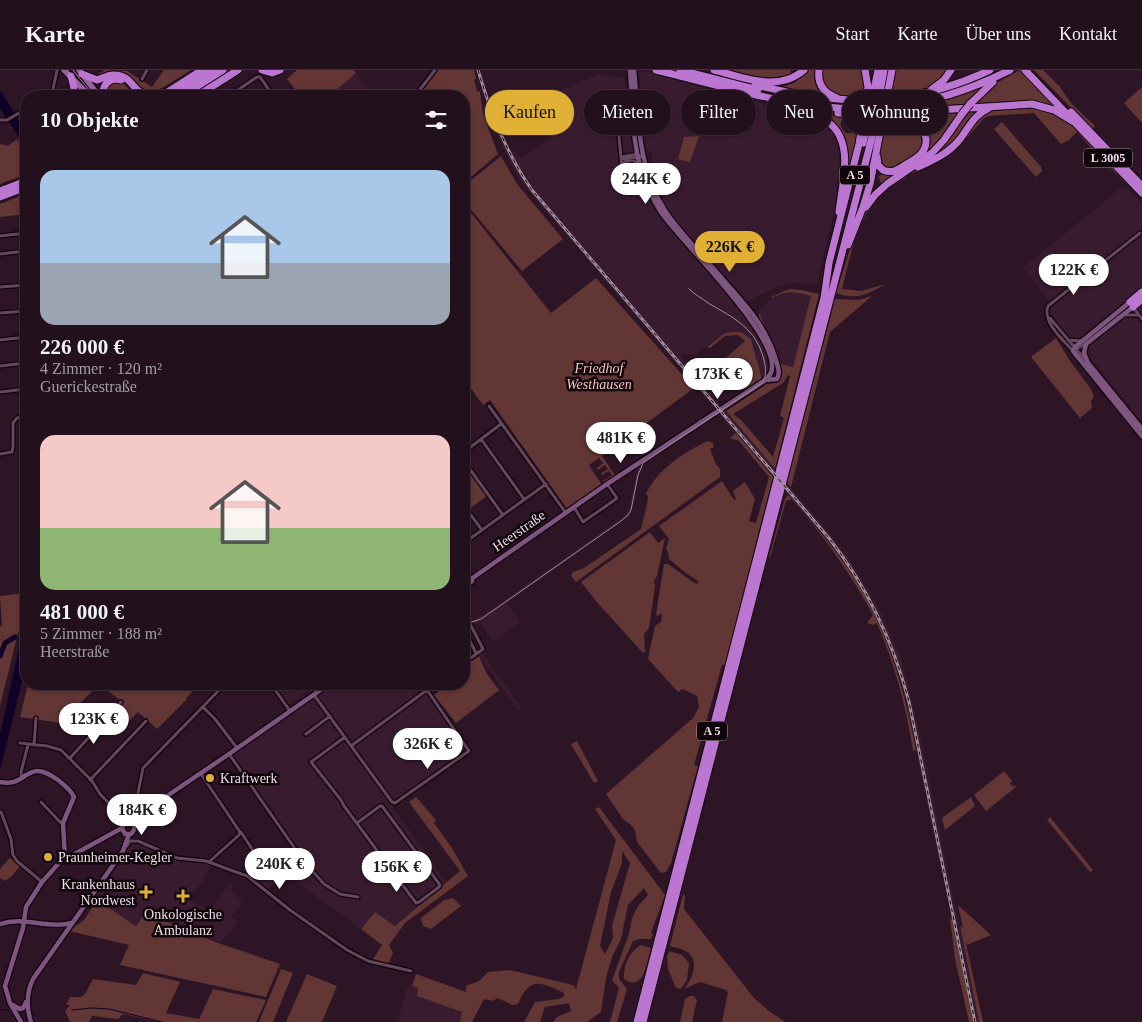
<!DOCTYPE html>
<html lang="de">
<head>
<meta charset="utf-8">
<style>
  body { margin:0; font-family:"Times New Roman",serif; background:#2a1925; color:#f1f3f6; height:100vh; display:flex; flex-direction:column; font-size:19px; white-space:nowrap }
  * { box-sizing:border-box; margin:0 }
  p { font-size:16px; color:#a29da3 }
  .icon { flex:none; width:28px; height:28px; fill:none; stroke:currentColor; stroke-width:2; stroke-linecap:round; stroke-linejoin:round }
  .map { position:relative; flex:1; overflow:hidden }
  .panel { position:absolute; left:20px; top:20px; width:450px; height:600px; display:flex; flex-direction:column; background:#22101c; border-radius:20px; box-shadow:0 1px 4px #0004,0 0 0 1px #3f303b }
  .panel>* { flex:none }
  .hud { position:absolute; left:485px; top:20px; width:475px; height:45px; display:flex; gap:10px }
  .price { position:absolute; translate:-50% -42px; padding:0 11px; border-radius:18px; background:#fff; color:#222; font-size:16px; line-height:32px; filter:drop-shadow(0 1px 2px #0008) }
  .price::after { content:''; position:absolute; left:50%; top:30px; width:15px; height:11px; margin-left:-8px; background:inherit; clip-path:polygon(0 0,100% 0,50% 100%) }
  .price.active { background:#dfb034; color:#111 }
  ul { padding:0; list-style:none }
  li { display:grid; align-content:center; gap:10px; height:265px; padding:0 20px }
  li span { display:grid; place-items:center; height:155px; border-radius:15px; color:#555 }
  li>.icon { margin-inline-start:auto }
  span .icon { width:90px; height:90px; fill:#fffc; stroke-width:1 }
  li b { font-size:21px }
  h2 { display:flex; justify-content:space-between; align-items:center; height:60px; padding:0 20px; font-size:21px }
  .chip { padding:0 18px; border-radius:22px; background:#22101c; box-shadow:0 1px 4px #0004,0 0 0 1px #3f303b; font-size:18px; line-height:45px }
  .chip.active { background:#dfb034; color:#111 }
  header { display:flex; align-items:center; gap:30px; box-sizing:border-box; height:70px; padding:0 25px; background:#22101c; border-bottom:1px solid #3f303b }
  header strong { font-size:24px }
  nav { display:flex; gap:28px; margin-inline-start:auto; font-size:18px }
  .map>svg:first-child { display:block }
</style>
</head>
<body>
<header>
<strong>Karte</strong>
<nav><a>Start</a><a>Karte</a><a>Über uns</a><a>Kontakt</a></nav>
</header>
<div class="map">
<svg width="1142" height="952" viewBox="0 0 1142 952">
  <rect width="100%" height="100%" fill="#2d1526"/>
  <path fill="#391b30" d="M477,0H481L492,39L505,69L510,81H515L520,88L551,69L544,55L553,50L544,28L598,4L624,8L631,47L635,88L638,102L657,142L747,249L762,275L766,285L768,303L761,307L754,274L746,264L725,263L697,284H684L681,287L724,339L764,313L762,316L725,340L821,453L847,485L879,538L900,585L918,655L979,952H974L902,616L890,580L874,543L855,509L831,476L719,344L705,353V352L718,342L522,113L510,93L495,59Z
    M639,0L802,45L818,51L833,63L838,76L839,89L835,138L816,215L796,213L779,216L747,231L731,212L709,189V184L695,173L678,154L663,133L649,97L652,94V82L645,79Z
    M356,3L374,26H329Z
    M1122,117L1126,118L1142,133V219L1080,268L1074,270L1069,268L1050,243L1051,236L1047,228L1023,198Z
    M792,222L811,226L793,297L781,294L759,242L761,237L775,226Z
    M1142,233V352L1090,287L1088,281L1090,276Z
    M642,393L644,396L640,402L629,446L507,533L520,552L493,572L480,553L474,554L472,550L486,543L539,506L624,446L629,439L637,400Z
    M483,582L493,599L522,638L518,641L479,585Z
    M273,614H318L288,635Z
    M328,614H416L420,619L426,622L467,681L390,733L447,813L395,856L375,843L361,859L286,804L266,820L260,815L295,783L231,683Z
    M139,773L173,790L204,792L212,795L199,816L188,828V830L211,840L228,814L233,816L230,820L242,831L231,847L237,852L221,873L145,843L136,856L94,828L112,805L129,776Z
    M412,916L418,918L417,926L462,942L460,952H398L407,918Z"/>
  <path fill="#613635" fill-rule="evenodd" d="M105,0L127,1L152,17L164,0H191L162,18L147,23L139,19L126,5L97,8L95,6Z
    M297,0H353L356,3L329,26H300L287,9Z
    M437,0H474L476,9L474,10L477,21L480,22L483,44L498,84L464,113V26H424L420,23Z
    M725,0H790L791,4C768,11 748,6 725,0Z
    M809,0H817L830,26L779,18L794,13Z
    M821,0H863L865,6V26C854,29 831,27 824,16C821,11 822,5 821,0Z
    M893,0H948C936,21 914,22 893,26L889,25Z
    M1020,0H1023L1066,45L1048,34L1047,36L971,37L995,14Z
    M1034,0H1043L1060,17L1071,33L1095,56L1092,59Z
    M112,12L124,14L135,26H107C105,20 107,15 112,12Z
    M985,16L964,37L891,41C923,37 956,30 985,16Z
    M1142,17V53L1124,33Z
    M1036,37L1054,41L1068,50L1142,126V128L1100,88L1077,62L1069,70L1061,74L1034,43L988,46L983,49L967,68L968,65C952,85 931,96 907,105L906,108C862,123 852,179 842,219L861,221L885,214C869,225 854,230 836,223L856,160L875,126L897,109L945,86L958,75L982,44L994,40Z
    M984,39C968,58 954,77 930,87L968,40Z
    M961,41L935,78L881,114L879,107L883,103L921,86L926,65L902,45Z
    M815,44L844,46C839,53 840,58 846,63H853L860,57L858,71L843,122L841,67Z
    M892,48L901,49L918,56C920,61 923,67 923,72C922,88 899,100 886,100L879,91L878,86L885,49Z
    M1002,52L1041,97L1042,101L1036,107L994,59Z
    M699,66L690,92L678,89L684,67Z
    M17,69L26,83V104L0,114V74L8,76Z
    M501,86L517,114L563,169L522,201L464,131V116Z
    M26,124V144L0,147V134Z
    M464,134L551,243L596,208L694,318L602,386L615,405L605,413L603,411L612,405L609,401L602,405L601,403L608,399L605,395L598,400L597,398L603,393L599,388L589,395L602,415L567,439L490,330L483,335L464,309Z
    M789,219L801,220L819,224L775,399L726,341L767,314L776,313L780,309C785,289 756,254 759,242L781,294L793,297L811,226C796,222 786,220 772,228L771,227ZM788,305L790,306L780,346L784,348L773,387L741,350L733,344L783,313Z
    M872,226L830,262L791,417L787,412L835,229L859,230Z
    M734,262H741L751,269L762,309L744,320L720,293L745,271L738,265L725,266L710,278L707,277L725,263Z
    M1056,268L1070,291L1091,319L1094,327L1091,330L1092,338L1080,348L1031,287Z
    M736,363L773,407L725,595H722L694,695L698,696L671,793L666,802L661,803L637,772L635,760L631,755L623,749L606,724L693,648L699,637L697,626L683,619L678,622L648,589L655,556L661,552L662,543L657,546L656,544L664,494H668L693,512L697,514L699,511C688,506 679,497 669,489L668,482L666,479L669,469L659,456L722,411L734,430L736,429L733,421L745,412L755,429L749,451L756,453L769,407L739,371L730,368Z
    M708,371L713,373L714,377L710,379C711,381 715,392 716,394C717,396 719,397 720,399V407L576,512L571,506L573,502L584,498L641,459L647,435L648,426L646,424C657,400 685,381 708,371Z
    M473,404L488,425L468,440L464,434V411Z
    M788,425C811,452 835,478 855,509C888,561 904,619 916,680L913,681C906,636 895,595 877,553L873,555L867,553L873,545C850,502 823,466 792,429L786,431L770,488L769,487L785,429Z
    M650,462L658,473L665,468L657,506L654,511L655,516L649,558L644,564L645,582H642L596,531L581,512Z
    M26,523V554L22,555L18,563L0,636V556H2L0,526Z
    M479,586L487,604L499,620L456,653L434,625L438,622V615L440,614H464V596Z
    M28,614H99L61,653L20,647Z
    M99,614H200L186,628L187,629L157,659L138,642L120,660L106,645L121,631Z
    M577,671L598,711L594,713L572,676L571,674Z
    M1004,701L1012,711L1010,713L1013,717L1015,715L1016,717L986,741L974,725Z
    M416,727L436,750L434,753L452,778L468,806L405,853L389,875L393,883L388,894L373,889L382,875L361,859L375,842L395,856L460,801L409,732Z
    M971,727L975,736L945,760L942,748Z
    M599,737L665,825L651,863L653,864L651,869H640L633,871L619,902V909L627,919L617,952H610L619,918L612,910L629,864L632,848L638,836L648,825L644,818L628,835L621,869L612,887L606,908L601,942L587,952H553L557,947L571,941L569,933L545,937L540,952H524L535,932L559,929L564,926V923C540,912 530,906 518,934L512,935L498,928L492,931L484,929L472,952H460L462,942L417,926L418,918L412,916L416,904L466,922V916L479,911L488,902L510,900L573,915L576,919L616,770L595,739ZM622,781L630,793L612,856L613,868L605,884L600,876L611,822L622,793Z
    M1050,747L1093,800L1090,802L1047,750Z
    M10,788L20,796L12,806L5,811L0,808V799Z
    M683,824L685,826L684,839L754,928L769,941L785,952H722L728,922L726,920L700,912L684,919C691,910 699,895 690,884C685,879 676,878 670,876Z
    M453,828L461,836L431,859L423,856L421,848L444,830Z
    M97,830L136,856L145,843L218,873L280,894L266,927L120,895L129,875L69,861L84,850Z
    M958,835L991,865L967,875L965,869L983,952H979L960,856L963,858Z
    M950,848L953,850L974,952H969L955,889Z
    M641,875L651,878C647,891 644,923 624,909C623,897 629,881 641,875Z
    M669,881L682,885L689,893L687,910L681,919L676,918L668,899L667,885H668Z
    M281,899L293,903L273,952H259Z
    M143,903L180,912L166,943L199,949L213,919L266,930L256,952H160L123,944L118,949L92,946L89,952H70L65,941L70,935H66L70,927H81L85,924L93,909L136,915Z
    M307,904L337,916L322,952H286Z
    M690,926H694L697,930L692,952H680L685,929Z"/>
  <path fill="#100127" d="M0,20L26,61V77L0,39Z
    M26,559V595L0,700V664L18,582Z"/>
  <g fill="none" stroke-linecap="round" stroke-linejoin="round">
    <path stroke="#100127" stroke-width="1" d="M0,940H8
      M72,940L92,938L109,939L162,952"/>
    <path stroke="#100127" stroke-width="5" d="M0,586L5,573L15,567"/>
    <g stroke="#14020f" stroke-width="5.5">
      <path id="street" d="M142,9L147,0
        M48,26L53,19L57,0
        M229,26L257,7H260L273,26
        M415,26L435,0
        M615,40L617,46L623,108
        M0,50H7L26,39
        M621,87L637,84L642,87
        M621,87L625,89L640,87
        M624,92L632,90L639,94
        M0,166L26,163
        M0,184L26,181
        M0,217L26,215
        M1133,237L1142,249
        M0,243L26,241
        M1124,245H1138
        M1050,248L1086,291
        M0,270L26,267
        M1068,270L1082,271
        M1085,274L1073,281C1063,270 1042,252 1048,236L1140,163
        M0,296L26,293
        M0,322L26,319
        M489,336L566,443
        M481,369L524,429
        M464,382L501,354
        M0,384L12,382L13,376V353L17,348L26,346
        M464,391L503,445
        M464,436L482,460
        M574,437L583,452L616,429L617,428L607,414
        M464,473L546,414
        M464,542L483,579L464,593
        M464,559L476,583
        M271,614L290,641
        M415,614L419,619L425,614
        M314,625L392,732L395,733L469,681L427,620
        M203,637L215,649L237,678
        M306,664L330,646
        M345,667L311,692L341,730L344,736L416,833L419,832L439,817L440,815L382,736H380L357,753
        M20,673L47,676L61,680L92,711L100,724L126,751
        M34,675L36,648
        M351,676L435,614
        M229,684L305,793L324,814L340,824L358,827
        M70,688L121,632
        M201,704L240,762L239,765L209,792
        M22,708L21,702L28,675
        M90,710L146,651
        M41,732L60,752L63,753
        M1,742L11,769L13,785L17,791L42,812
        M142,742L136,733L143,698L225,614
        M241,762L252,779
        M127,776L130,771H138L177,788L206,791L247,806L290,840L347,880L368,891L411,901"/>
    </g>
    <g stroke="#14020f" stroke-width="7">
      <path id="secondary" d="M634,0C639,49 637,96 664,139C676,158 693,175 708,192C733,223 763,248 775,287C777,295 781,302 777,309L765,310
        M1130,232L1076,276L1073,281L1142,366
        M1133,237L1086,274L1084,283L1088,293L1142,359
        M464,514L607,414L764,311C768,307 772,304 772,298C775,263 689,179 666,149C658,139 652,127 647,116C631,80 633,38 630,0
        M464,519L472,511
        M0,712C29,718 25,686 58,710C64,715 71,720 74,727L63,753L65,789
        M122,758L126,751L133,749L229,684L329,614
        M122,758L125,764H131C136,760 134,753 138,747
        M0,854C23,846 48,859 72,853
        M11,934L20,939L23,938L26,932
        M21,952L10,933L5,916L23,858L26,837L42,812L60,792L122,758
        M31,952C26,937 26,924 33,909L123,781L129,764"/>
    </g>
    <g stroke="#14020f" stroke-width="8">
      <path id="primary" d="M64,0L90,26
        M79,0L99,26"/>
    </g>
    <g stroke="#14020f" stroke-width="9">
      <path id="highway" d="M262,0L272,3L280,0
        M656,0C723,16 790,38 859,39
        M680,0L758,20
        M714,0C743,7 778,23 804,0
        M819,0C817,14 824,23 837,28
        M1025,0L1142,123
        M82,4L97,10C103,8 109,4 115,5C139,6 129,34 167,22
        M71,6L74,18L73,26
        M755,15L805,26L860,31
        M932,19L944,10L951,0
        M163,25L202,0
        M103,26C102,15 109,7 121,10
        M171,26L212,0
        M182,26L223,0
        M197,26L238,0
        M893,29C927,24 959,15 990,0
        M771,33L795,38
        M970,34L993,12
        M891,37C934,32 972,19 1010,0
        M792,38C804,42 817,44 828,52C855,72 842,114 839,142
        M1071,42L1142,116
        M838,43L858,44
        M890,43L1032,34L1054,40L1074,52
        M863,73L878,0
        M877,87L878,95L883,100C892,104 897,100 905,95C910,92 916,89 921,84C936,65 915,49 898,46
        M918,97C934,90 949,83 960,69C970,56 974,45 989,38
        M0,121L26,111
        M0,127L26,117
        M866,137L875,125L887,114L932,83L944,70L962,44
        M848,175L863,137L870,114L892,0
        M1130,232L1142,222
        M1133,237L1142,229
        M637,952L824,228L829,193L859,74L868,17L865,0
        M643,952L871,71L884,0"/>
    </g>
    <use href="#street" stroke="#63475a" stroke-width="3"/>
    <use href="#secondary" stroke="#7d557e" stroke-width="4.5"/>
    <use href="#primary" stroke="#9763a1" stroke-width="5.5"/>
    <use href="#highway" stroke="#ba76d1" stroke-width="7"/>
    <path stroke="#9f8b99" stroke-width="1" d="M73,0L94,26
      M464,549L472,552L481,549L621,451L628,445L631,440L638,405L643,393L762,313C767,305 766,299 764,290C756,258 734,248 708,233C702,228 695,225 689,219"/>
    <g stroke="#9f8b99" stroke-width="3">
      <path id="rail" d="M478,0C491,43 506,83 532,120L828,467C867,516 893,571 909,632L975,952"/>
    </g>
    <use href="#rail" stroke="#0f050b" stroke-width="1" stroke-dasharray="4" stroke-linecap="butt"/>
    <g stroke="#14020f" stroke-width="9" stroke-linecap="butt">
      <path id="highway-bridge" d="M860,31L893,29
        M859,39L891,37
        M858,44L890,43
        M962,44L970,34"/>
    </g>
    <use href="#highway-bridge" stroke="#ba76d1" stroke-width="7"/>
  </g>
  <g fill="#dfb034" stroke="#0f050b" stroke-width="2">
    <circle cx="210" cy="708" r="5"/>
    <circle cx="48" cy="787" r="5"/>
    <path d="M143.5 814.5h5v5h5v5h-5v5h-5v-5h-5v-5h5z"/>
    <path d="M180.5 818.5h5v5h5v5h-5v5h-5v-5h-5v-5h5z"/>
  </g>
  <g text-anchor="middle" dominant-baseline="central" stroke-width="5" stroke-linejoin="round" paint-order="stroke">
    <g fill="#0f050b" stroke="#ab9ca6" stroke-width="1">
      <rect x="1084" y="78.5" width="48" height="19" rx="4"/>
      <rect x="840" y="95.5" width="30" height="19" rx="4"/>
      <rect x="697" y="651.5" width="30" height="19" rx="4"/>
    </g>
    <g font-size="12" font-weight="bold" fill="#eedde8">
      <text x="1108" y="88">L 3005</text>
      <text x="855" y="105">A 5</text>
      <text x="712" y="661">A 5</text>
    </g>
    <g font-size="14" font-style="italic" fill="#f9c2bf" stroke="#0f050b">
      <text x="599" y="298">Friedhof<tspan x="599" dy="16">Westhausen</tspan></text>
    </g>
    <g font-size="14" fill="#eedde8" stroke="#0f050b">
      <text transform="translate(519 461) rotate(-35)">Heerstraße</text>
    </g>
    <g font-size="14" fill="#eedde8" stroke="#0f050b" text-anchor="start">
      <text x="220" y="708">Kraftwerk</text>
      <text x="58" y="787">Praunheimer-Kegler</text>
      <text x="135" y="814" text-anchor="end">Krankenhaus<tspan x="135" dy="16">Nordwest</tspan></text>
      <text x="183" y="844" text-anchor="middle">Onkologische<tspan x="183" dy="16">Ambulanz</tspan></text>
    </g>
  </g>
</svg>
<b class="price" style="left:646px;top:135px">244K €</b>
<b class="price active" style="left:730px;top:203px">226K €</b>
<b class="price" style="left:1074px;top:226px">122K €</b>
<b class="price" style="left:718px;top:330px">173K €</b>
<b class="price" style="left:621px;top:394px">481K €</b>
<b class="price" style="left:94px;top:675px">123K €</b>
<b class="price" style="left:428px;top:700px">326K €</b>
<b class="price" style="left:142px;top:766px">184K €</b>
<b class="price" style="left:280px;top:820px">240K €</b>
<b class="price" style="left:397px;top:823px">156K €</b>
<div class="hud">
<a class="chip active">Kaufen</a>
<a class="chip">Mieten</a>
<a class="chip">Filter</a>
<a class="chip">Neu</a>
<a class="chip">Wohnung</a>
</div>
<section class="panel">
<h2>10 Objekte<svg class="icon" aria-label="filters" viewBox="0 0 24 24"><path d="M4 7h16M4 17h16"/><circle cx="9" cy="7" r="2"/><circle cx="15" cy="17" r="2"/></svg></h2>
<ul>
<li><span style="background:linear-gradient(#a9c7e8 60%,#9aa5b1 0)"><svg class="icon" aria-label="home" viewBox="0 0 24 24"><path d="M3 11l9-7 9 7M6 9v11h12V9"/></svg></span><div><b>226 000 €</b><p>4 Zimmer · 120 m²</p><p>Guerickestraße</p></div></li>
<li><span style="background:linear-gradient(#f6c9c9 60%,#8fb573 0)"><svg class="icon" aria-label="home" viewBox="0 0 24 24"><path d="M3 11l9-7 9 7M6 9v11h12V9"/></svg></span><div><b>481 000 €</b><p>5 Zimmer · 188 m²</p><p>Heerstraße</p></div></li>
</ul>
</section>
</div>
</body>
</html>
